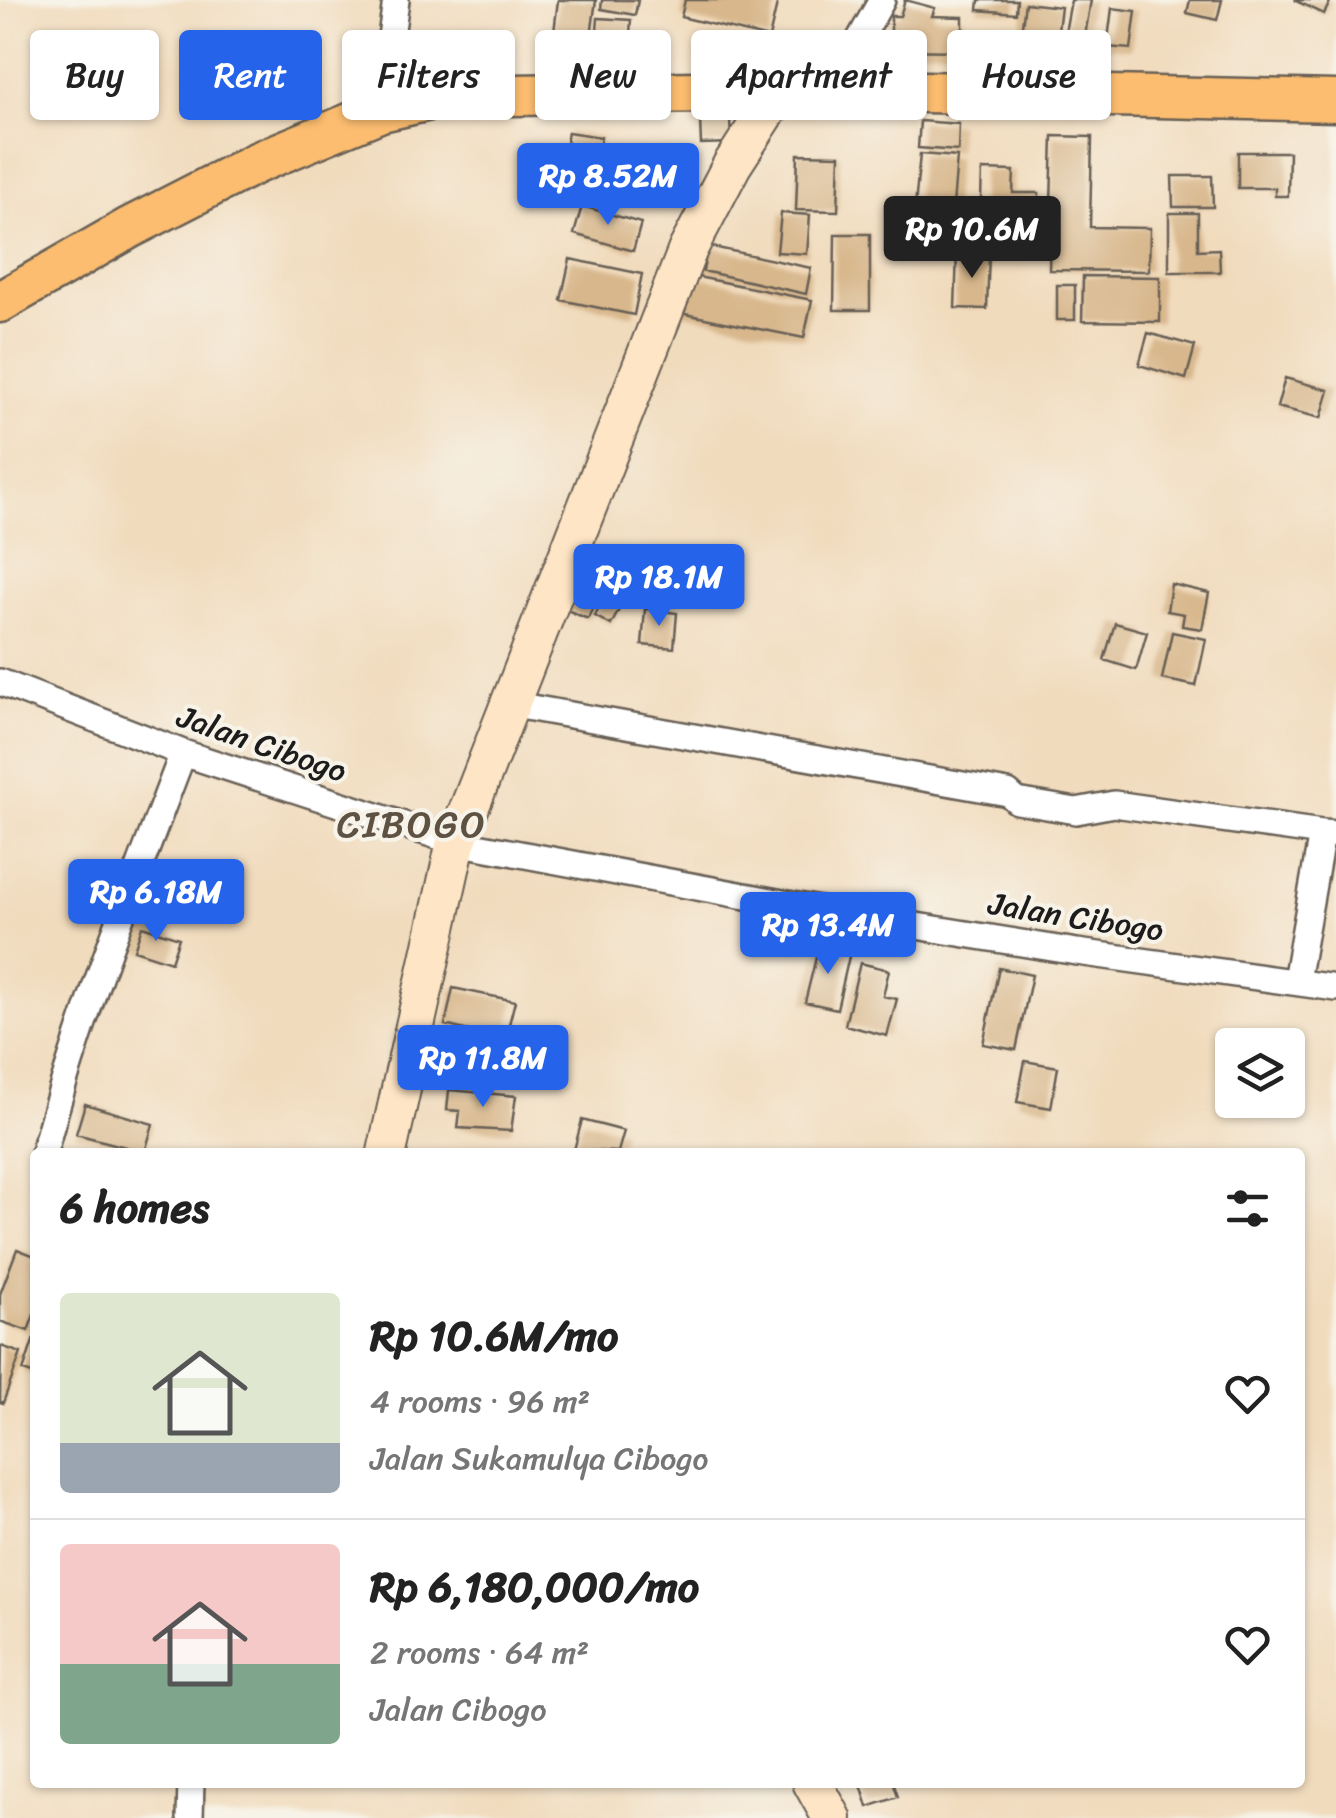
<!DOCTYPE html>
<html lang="en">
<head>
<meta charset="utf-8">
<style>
  body { margin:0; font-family:Sriracha,sans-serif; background:#f6f6f6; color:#222; height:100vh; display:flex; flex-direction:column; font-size:38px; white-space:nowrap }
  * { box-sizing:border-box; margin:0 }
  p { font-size:32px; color:#767676 }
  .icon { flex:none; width:55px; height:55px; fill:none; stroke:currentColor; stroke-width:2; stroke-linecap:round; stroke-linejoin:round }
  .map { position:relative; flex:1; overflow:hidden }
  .panel { position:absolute; left:30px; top:1148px; width:1275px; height:640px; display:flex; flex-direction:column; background:#fff; border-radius:10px; box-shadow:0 2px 8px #0004 }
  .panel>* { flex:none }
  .hud { position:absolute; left:30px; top:30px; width:1278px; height:90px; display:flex; gap:20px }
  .fabs { position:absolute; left:1215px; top:1028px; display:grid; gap:20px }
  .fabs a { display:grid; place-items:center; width:90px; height:90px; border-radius:10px; background:#fff; box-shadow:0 2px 8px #0004; font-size:50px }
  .price { position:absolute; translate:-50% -85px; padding:0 22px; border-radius:10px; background:#2563eb; color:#fff; font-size:32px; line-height:65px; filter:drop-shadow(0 2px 5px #0008) }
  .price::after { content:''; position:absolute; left:50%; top:60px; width:30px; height:22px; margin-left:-15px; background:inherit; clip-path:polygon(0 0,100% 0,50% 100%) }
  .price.current { background:#222; color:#fff }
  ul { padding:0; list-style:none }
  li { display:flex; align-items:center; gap:30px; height:250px; padding:0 30px }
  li+li { border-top:2px solid #e0e0e0 }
  li span { display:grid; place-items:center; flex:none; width:280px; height:200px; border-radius:10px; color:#555 }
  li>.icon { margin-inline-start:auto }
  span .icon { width:120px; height:120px; fill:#fffc; stroke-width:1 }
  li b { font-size:42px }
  h2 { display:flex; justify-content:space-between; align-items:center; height:120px; padding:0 30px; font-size:42px }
  .tag { padding:0 35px; border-radius:10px; background:#fff; box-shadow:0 2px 8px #0004; font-size:35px; line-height:90px }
  .tag.current { background:#2563eb; color:#fff }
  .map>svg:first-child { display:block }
</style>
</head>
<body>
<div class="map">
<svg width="1336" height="1818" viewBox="0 0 1336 1818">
  <rect width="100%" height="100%" fill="#f7f3e8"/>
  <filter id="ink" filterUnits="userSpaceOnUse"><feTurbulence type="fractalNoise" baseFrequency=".01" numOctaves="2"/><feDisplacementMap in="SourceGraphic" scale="20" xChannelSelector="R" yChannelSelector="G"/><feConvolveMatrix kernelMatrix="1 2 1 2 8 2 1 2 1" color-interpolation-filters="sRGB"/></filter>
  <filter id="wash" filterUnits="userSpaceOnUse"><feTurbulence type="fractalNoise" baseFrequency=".0048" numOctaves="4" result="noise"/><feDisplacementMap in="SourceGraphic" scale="40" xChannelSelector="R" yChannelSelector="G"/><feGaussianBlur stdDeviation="2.25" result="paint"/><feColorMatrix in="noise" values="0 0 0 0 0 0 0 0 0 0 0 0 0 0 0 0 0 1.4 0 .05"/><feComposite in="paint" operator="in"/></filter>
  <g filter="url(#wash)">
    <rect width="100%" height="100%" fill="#f1dbbd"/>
    <g id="blocks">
      <path fill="#d8b78c" d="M558,0H596L591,36L554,32Z
        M602,0H638L635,15L601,9Z
        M685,0H778L769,38L681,17Z
        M905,0L935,8L932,16L963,17V51L891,50V16H900Z
        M979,0H1017L1016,13L978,10Z
        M1071,0H1091L1085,36L1065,33Z
        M1190,0H1222L1217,20L1187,13Z
        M1294,0H1331L1324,14Z
        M1025,3L1061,7L1056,46L1020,41Z
        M1112,8L1136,11L1131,49L1107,47Z
        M598,18L631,20L629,46L596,43Z
        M730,119L731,143L701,144L700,120Z
        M920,121L959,124L958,151L918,148Z
        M568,132L601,137L591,193L559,187Z
        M1053,136L1092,137L1090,227L1150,228L1149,271L1049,270Z
        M1238,152H1289L1288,196H1275V188H1238Z
        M798,154L840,155L838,211L796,210Z
        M920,154L957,157L951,230L913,227Z
        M640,169L691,180L685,208L634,198Z
        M982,170L1014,171L1013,193H1039L1038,243L999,242V227L980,226Z
        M1172,176H1212L1213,207H1173Z
        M582,206L641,223L633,251L574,234Z
        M781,213L810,215L807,254L777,252Z
        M1169,213H1198V250L1219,249L1220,272H1169Z
        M835,234H870V310H834Z
        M708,246L811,268L806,294L703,271Z
        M957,252L989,253L987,309L955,308Z
        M570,259L642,274L634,315L561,300Z
        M688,275L812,300L804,338L680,313Z
        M1083,276L1160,277V322L1082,321Z
        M1057,285H1075V320H1057Z
        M1148,333L1195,346L1186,379L1139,365Z
        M1285,378L1329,390L1321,418L1277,407Z
        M575,572L603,583L588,619L560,607Z
        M1171,584L1209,593L1202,629L1182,626L1184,614L1167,611Z
        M608,589L625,598L611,625L595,616Z
        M645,609L677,613L674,648L642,645Z
        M1115,623L1147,632L1136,670L1104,660Z
        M1172,632L1206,639L1196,686L1162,679Z
        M142,926L179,938L171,962L134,950Z
        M819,945L850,952L837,1009L805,1002Z
        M860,963L889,970L883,996L897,999L887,1036L845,1025Z
        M999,968L1032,975L1016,1050L983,1044Z
        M453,988L515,1001L505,1040L445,1025Z
        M1025,1061L1058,1067L1051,1108L1017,1102Z
        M449,1090L516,1096L511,1131L458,1128L460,1111L447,1110Z
        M85,1104L153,1124L145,1152L76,1134Z
        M582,1120L624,1131L618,1152L574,1150Z
        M17,1249L35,1256V1312L28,1331L0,1321V1294Z
        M34,1338H35V1375L23,1371Z
        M1,1346L21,1353L3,1403L0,1402Z
        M860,1782H893L898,1797L868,1807Z"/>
    </g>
  </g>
  <g filter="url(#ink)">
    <use href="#blocks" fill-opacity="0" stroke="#675f54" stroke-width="2.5"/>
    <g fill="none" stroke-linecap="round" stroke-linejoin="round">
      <g stroke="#675f54" stroke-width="30">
        <path id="minor" d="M831,90L882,0
          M381,111L396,0
          M0,682L183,753L456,842L836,913L1077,952L1336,988
          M509,704L1008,793L1017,801L1076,811L1114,804L1322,833
          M1296,981L1322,833L1336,834
          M44,1152C80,1016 133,885 183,753
          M190,1818L191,1782"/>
      </g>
      <g stroke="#675f54" stroke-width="42">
        <path id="secondary" d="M387,1152L456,842L688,249L732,165L780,91
          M812,1782L832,1818"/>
      </g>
      <g stroke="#675f54" stroke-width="45">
        <path id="primary" d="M0,302L129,228L256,163L381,111L447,96L831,90L1336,101"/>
      </g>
      <use href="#minor" stroke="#fff" stroke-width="25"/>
      <use href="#secondary" stroke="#fee5c5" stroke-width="38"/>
      <use href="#primary" stroke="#fcbd6f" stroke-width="40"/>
    </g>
  </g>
  <g text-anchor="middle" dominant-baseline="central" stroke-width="8" stroke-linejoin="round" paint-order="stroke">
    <g font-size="32" fill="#1c1c1c" stroke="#f7f3e8">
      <text transform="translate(262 744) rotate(19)">Jalan Cibogo</text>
      <text transform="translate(1076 917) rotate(9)">Jalan Cibogo</text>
    </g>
    <g font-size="38" letter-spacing="2.5" fill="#5e5243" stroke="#f7f3e8">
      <text x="412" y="824">CIBOGO</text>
    </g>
  </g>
</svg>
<div class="fabs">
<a><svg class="icon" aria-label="layers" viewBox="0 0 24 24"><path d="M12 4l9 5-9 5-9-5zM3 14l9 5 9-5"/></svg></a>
</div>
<b class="price" style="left:608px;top:228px">Rp 8.52M</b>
<b class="price current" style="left:972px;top:281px">Rp 10.6M</b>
<b class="price" style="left:659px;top:629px">Rp 18.1M</b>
<b class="price" style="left:156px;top:944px">Rp 6.18M</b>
<b class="price" style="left:828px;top:977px">Rp 13.4M</b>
<b class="price" style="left:483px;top:1110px">Rp 11.8M</b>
<div class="hud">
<a class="tag">Buy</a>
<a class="tag current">Rent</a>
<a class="tag">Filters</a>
<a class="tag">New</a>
<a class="tag">Apartment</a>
<a class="tag">House</a>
</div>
<section class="panel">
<h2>6 homes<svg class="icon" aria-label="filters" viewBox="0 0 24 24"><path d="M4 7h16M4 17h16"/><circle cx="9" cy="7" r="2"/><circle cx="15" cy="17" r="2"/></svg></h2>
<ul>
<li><span style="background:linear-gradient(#dfe7d0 75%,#9aa5b1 0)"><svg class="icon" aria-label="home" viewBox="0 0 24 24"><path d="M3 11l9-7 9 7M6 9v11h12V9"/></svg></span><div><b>Rp 10.6M/mo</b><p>4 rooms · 96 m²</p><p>Jalan Sukamulya Cibogo</p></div><svg class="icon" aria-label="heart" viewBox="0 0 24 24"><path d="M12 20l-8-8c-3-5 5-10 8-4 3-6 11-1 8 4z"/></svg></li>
<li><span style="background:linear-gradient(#f6c9c9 60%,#7fa58c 0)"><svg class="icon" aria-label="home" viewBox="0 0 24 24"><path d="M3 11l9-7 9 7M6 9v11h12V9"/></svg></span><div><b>Rp 6,180,000/mo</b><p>2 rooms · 64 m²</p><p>Jalan Cibogo</p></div><svg class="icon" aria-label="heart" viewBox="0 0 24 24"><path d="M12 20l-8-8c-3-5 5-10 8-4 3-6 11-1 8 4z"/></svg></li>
</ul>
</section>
</div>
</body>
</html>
